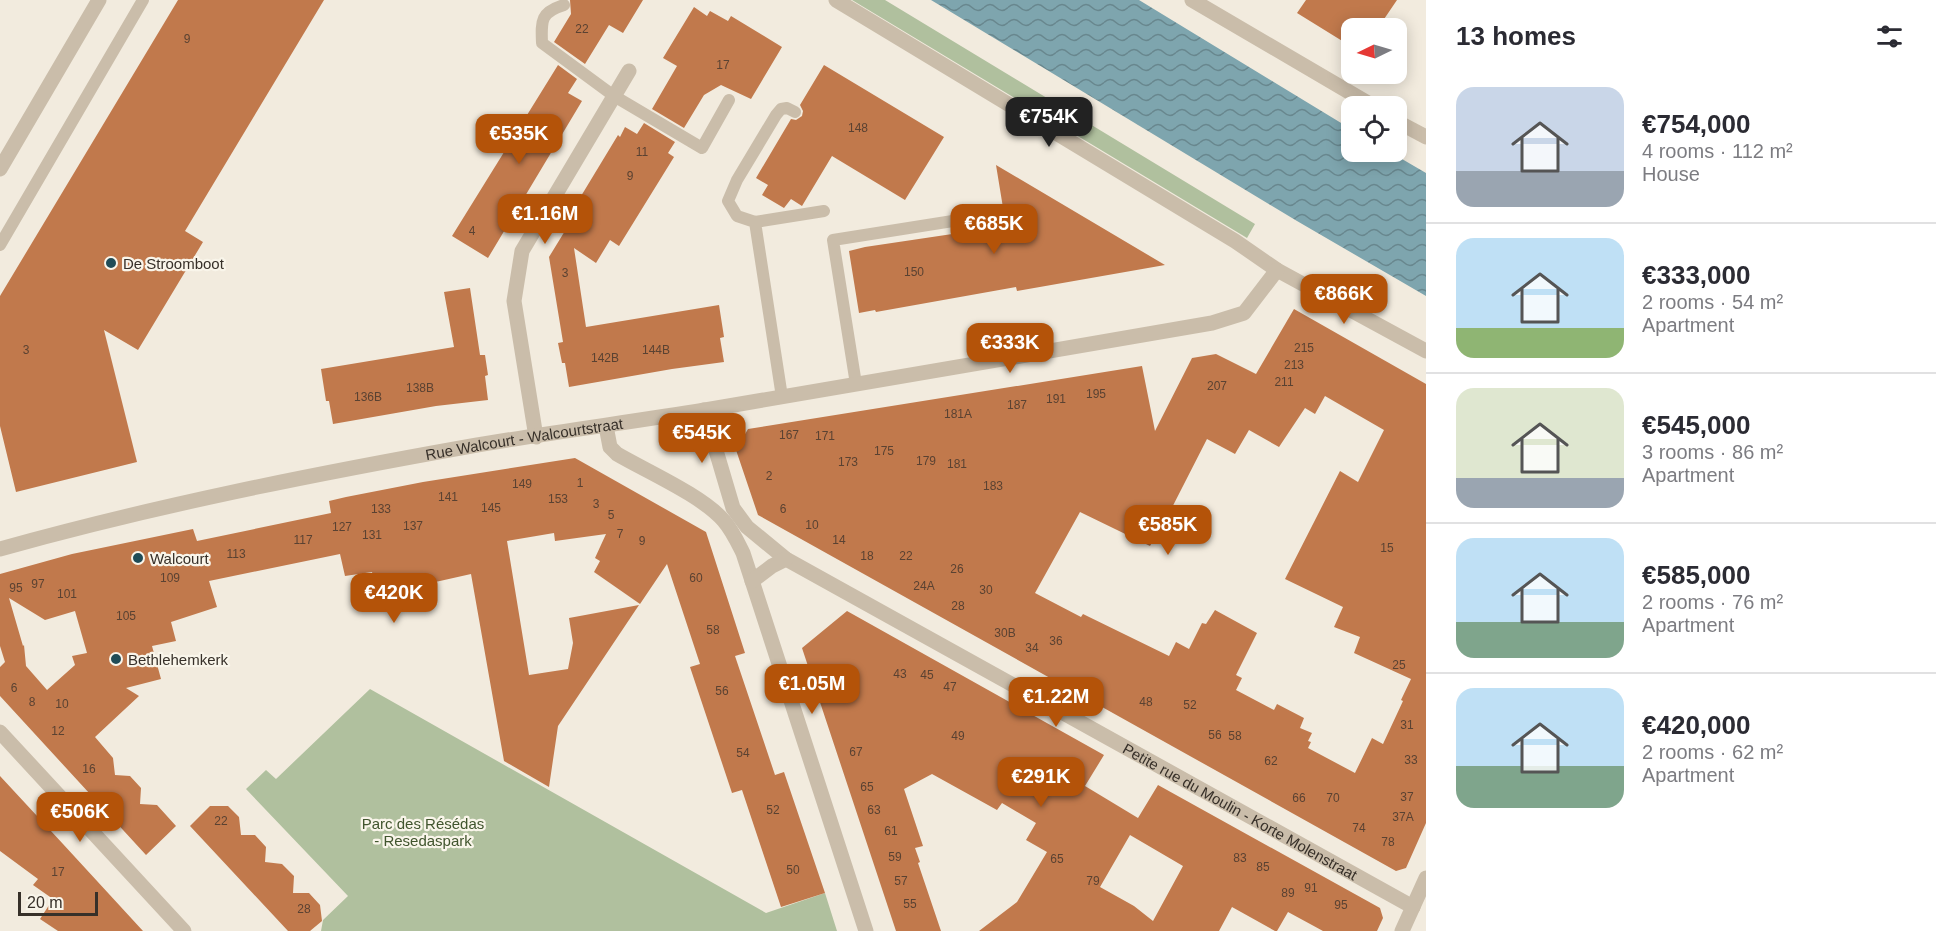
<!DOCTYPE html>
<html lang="en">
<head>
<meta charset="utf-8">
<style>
  body { margin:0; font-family:Helvetica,sans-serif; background:#f7f7f7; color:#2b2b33; height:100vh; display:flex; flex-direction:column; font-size:22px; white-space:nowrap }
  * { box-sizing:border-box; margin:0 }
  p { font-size:20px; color:#7c7c81 }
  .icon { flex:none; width:33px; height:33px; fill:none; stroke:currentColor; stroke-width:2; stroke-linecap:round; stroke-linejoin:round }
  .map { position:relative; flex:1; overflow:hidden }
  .drawer { display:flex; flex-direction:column; background:#fff; width:510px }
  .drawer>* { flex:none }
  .needle { width:39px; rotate:265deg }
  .controls { position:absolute; left:1341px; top:18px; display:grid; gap:12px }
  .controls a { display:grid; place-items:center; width:66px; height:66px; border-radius:12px; background:#fff; box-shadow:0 3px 15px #0003; font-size:30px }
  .scale { position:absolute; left:18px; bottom:15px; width:80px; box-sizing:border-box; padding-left:6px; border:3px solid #373029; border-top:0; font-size:16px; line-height:21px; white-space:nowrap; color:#373029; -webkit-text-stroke:4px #f9f5ea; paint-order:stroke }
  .price { position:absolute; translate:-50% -51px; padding:0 14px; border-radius:12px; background:#b45309; color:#fff; font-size:20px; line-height:39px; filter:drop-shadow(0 2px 3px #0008) }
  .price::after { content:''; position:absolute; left:50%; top:36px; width:18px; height:14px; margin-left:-9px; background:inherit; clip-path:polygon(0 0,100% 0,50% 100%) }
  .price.current { background:#222; color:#fff }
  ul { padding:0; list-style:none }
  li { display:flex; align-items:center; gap:18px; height:150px; padding:0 30px }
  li+li { border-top:2px solid #e1e1e2 }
  li span { display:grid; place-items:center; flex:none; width:168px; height:120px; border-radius:18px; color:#555 }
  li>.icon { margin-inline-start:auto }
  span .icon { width:72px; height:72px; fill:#fffc; stroke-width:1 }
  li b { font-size:26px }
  h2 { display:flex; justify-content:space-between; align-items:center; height:72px; padding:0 30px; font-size:26px }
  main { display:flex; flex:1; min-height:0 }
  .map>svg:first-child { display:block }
</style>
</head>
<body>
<main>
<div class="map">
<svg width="1426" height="931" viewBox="0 0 1426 931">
  <defs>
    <pattern id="water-waves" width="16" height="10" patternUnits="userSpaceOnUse" patternTransform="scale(1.5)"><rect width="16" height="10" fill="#7ea5ae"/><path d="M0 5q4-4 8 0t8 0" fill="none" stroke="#68878e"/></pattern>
  </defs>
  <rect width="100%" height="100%" fill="#f2ebde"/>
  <path fill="#b0c09e" d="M852,0H885L1255,224L1247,238Z
    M370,689L766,913L825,893L837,931H321L323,920L348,896L246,789L266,770L276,779Z"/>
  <path fill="url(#water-waves)" d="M931,0H1139L1351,129L1352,152H1390L1426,173V296L1297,221Z"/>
  <path fill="#c1794c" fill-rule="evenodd" d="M178,0H324L185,231L203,242L138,350L104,330L137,462L16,492L0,426V296Z
    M570,0H643L623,33L609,25L585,64L554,42L571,14Z
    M1306,0H1397L1378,28H1352V47L1297,13Z
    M694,7L707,16L710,11L728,21L731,16L782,47L751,99L721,85L704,95L684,128L652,109L677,66L663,58Z
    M558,65L577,79L568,93L582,101L488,258L452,236Z
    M824,65L944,137L905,200L832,156L802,206L791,199L784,208L762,195L768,185L756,178L791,119L796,120L802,116L803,111L800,105Z
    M644,123L675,142L668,153L674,157L619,246L610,240L596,263L574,248L586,327L719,305L724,337L720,338L724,362L672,369L569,387L565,363H562L558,343L563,342L549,257L579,208L575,206L618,135L620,137L625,127L637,134Z
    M996,165L1165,265L1017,291L1016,287L876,312L875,310L859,313L849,251L865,247L1006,226Z
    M470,288L480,355H485L488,375L485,376L488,400L436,406L333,424L329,401H326L321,369L454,347L444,292Z
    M1294,309L1426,384V823L1406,868L1396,871L758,515L736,450L748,429L1142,366L1155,431L1192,358L1216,354L1256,374ZM1325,396L1384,430L1358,482L1340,471L1285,579L1343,607L1334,627L1360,637L1354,653L1411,679L1401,700L1403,701L1383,744L1372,738L1355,773L1308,748L1311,742L1308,741L1312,733L1300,728L1304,718L1277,704L1274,710L1236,690L1242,678L1236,675L1257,633L1215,610L1206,624L1202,623L1189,649L1176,642L1169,656L1083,614L1081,617L1035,593L1080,512L1150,546L1157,534L1158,535L1207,439L1235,454L1249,430L1279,447L1305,408L1315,414Z
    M575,458L706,532L745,653L735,656L775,775L784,772L825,893L781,907L742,790L732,793L690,667L700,664L667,564L640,604L594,572L600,561L595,558L606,534L555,541L554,533L507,541L529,675L568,669L573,643L569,618L639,605L558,726L549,787L504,761L471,574L391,592L390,578L374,580L372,572L345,576L340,554L209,581L217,607L171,622L176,641L152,646L161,679L126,688L139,696L95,737L113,758L115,775L130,776L141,788L140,804L157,805L176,826L146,855L0,696V667L5,662L0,646V574L72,554L193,529L197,541L331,513L329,501L346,497L423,482ZM9,598L45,620L75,611L87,653L72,656L75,665L47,690L26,666L24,645L23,646Z
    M847,611L1104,755L1085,786L1138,818L1158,785L1380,908L1383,918L1377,931H1323L1288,912L1277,931H1275L1232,907L1219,931H979L1017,902L1047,852L1026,840L1036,823L1002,803L997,810L932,774L904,789L923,846L915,848L920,862L918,863L941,931H896L802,648ZM1130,835L1183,866L1153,921L1134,906L1100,887Z
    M0,776L63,844L143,931H58L40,919L53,899L33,885L38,879L0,851Z
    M210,806H228L239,817L241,835H255L266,847L265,862L282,864L294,876L293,893H309L320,905L322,921L310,931H288L190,826Z"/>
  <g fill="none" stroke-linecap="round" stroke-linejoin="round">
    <path stroke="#cabdaa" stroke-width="12" d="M564,5C541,12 541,20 542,43L614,96L702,148L729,100
      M755,222L737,216L728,201L737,180L776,115L781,109L787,108L795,112
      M0,245L143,0
      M856,384L833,240L978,217
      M782,397L755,222L824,211"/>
    <path stroke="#cabdaa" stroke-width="15" d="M0,169L99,0"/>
    <g stroke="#cabdaa" stroke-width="15">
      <path d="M836,0L1235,241L1277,270L1426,351"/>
      <path d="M1192,0L1373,106"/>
      <path d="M1396,121L1426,137"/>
      <path id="s1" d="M704,410L733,508L747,527L786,559L1413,907"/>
      <path d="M606,426L610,447L617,454C646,471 703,496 724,521C732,530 737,541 743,553L866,931"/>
      <path d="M536,437L514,301L522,251L629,71"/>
      <path id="s2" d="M0,549C154,506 309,475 466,447C545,433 625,423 705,410C874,382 1043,352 1212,323L1244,313L1277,270"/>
      <path d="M752,581L772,566L786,559"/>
      <path d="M0,732L184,931"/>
      <path d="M1402,931L1426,878"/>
    </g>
  </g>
  <g fill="#204c57" stroke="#f9f5ea" stroke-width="2">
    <circle cx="111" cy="263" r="6"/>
    <circle cx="138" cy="558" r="6"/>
    <circle cx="116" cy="659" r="6"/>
  </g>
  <g text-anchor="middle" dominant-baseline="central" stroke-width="4.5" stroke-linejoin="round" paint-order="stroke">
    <g font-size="12" fill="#5a4232">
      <text x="582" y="29">22</text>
      <text x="187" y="39">9</text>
      <text x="723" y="65">17</text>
      <text x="858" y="128">148</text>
      <text x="642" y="152">11</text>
      <text x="630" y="176">9</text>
      <text x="472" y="231">4</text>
      <text x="914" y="272">150</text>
      <text x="565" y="273">3</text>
      <text x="1304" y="348">215</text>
      <text x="26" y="350">3</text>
      <text x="656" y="350">144B</text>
      <text x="605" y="358">142B</text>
      <text x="1294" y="365">213</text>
      <text x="1284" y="382">211</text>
      <text x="1217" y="386">207</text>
      <text x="420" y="388">138B</text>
      <text x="1096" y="394">195</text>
      <text x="368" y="397">136B</text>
      <text x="1056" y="399">191</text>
      <text x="1017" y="405">187</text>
      <text x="958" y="414">181A</text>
      <text x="789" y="435">167</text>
      <text x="825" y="436">171</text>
      <text x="884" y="451">175</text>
      <text x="926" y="461">179</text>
      <text x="848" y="462">173</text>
      <text x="957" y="464">181</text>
      <text x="769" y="476">2</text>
      <text x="580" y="483">1</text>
      <text x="522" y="484">149</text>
      <text x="993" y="486">183</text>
      <text x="448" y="497">141</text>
      <text x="558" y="499">153</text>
      <text x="596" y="504">3</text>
      <text x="491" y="508">145</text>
      <text x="381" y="509">133</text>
      <text x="783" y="509">6</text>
      <text x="611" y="515">5</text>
      <text x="812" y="525">10</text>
      <text x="413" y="526">137</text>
      <text x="342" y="527">127</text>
      <text x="620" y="534">7</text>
      <text x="372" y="535">131</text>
      <text x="303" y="540">117</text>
      <text x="839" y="540">14</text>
      <text x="642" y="541">9</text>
      <text x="1387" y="548">15</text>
      <text x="236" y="554">113</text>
      <text x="867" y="556">18</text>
      <text x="906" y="556">22</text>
      <text x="957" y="569">26</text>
      <text x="170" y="578">109</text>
      <text x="696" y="578">60</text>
      <text x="38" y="584">97</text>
      <text x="924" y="586">24A</text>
      <text x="16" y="588">95</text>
      <text x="986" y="590">30</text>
      <text x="67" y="594">101</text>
      <text x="958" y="606">28</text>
      <text x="126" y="616">105</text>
      <text x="713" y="630">58</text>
      <text x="1005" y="633">30B</text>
      <text x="1056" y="641">36</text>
      <text x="1032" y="648">34</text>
      <text x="1399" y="665">25</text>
      <text x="900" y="674">43</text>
      <text x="927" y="675">45</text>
      <text x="950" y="687">47</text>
      <text x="14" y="688">6</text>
      <text x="722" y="691">56</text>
      <text x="32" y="702">8</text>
      <text x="1146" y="702">48</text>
      <text x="62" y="704">10</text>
      <text x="1190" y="705">52</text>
      <text x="1407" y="725">31</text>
      <text x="58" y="731">12</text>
      <text x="1215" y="735">56</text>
      <text x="958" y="736">49</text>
      <text x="1235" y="736">58</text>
      <text x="856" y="752">67</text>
      <text x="743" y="753">54</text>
      <text x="1411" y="760">33</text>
      <text x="1271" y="761">62</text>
      <text x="89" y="769">16</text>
      <text x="867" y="787">65</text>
      <text x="1407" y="797">37</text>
      <text x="1299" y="798">66</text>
      <text x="1333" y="798">70</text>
      <text x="773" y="810">52</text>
      <text x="874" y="810">63</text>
      <text x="1403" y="817">37A</text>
      <text x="221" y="821">22</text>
      <text x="1359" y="828">74</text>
      <text x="891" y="831">61</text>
      <text x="1388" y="842">78</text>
      <text x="895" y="857">59</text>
      <text x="1240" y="858">83</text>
      <text x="1057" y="859">65</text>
      <text x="1263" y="867">85</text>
      <text x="793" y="870">50</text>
      <text x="58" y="872">17</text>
      <text x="901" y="881">57</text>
      <text x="1093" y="881">79</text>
      <text x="1311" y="888">91</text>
      <text x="1288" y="893">89</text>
      <text x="910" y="904">55</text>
      <text x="1341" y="905">95</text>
      <text x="304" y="909">28</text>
    </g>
    <g font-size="15" fill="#373029" stroke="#f9f5ea" text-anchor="start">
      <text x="123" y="263">De Stroomboot</text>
      <text x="150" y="558">Walcourt</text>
      <text x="128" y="659">Bethlehemkerk</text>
    </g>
    <g font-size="15" fill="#373029" stroke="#f9f5ea">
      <text stroke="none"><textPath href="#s2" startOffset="536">Rue Walcourt - Walcourtstraat</textPath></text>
      <text stroke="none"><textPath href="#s1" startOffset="696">Petite rue du Moulin - Korte Molenstraat</textPath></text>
    </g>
    <g font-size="15" fill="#41552e" stroke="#f9f5ea">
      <text x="423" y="823">Parc des Résédas<tspan x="423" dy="17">- Resedaspark</tspan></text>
    </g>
  </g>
</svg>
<div class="controls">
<a><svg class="needle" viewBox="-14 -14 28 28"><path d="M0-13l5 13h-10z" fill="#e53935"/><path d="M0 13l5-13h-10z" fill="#7c7c81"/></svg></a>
<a><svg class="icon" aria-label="locate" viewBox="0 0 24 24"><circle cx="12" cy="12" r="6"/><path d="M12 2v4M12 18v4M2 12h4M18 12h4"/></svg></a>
</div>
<div class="scale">20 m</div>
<b class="price current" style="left:1049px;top:148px">€754K</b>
<b class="price" style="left:519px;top:165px">€535K</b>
<b class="price" style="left:545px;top:245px">€1.16M</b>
<b class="price" style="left:994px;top:255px">€685K</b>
<b class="price" style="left:1344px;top:325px">€866K</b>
<b class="price" style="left:1010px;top:374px">€333K</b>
<b class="price" style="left:702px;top:464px">€545K</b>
<b class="price" style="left:1168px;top:556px">€585K</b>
<b class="price" style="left:394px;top:624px">€420K</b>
<b class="price" style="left:812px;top:715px">€1.05M</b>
<b class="price" style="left:1056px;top:728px">€1.22M</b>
<b class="price" style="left:1041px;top:808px">€291K</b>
<b class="price" style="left:80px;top:843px">€506K</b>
</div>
<section class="drawer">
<h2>13 homes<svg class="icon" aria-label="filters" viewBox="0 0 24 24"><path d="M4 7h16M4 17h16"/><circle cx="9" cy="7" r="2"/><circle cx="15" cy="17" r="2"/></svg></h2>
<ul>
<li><span style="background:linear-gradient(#c9d6e8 70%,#9aa5b1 0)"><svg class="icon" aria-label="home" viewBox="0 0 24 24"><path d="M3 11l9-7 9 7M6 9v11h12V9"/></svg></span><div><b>€754,000</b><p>4 rooms · 112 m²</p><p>House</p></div></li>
<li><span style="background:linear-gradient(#bfe0f5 75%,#8fb573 0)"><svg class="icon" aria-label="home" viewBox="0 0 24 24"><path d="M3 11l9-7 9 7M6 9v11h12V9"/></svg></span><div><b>€333,000</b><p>2 rooms · 54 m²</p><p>Apartment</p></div></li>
<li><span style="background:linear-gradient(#dfe7d0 75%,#9aa5b1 0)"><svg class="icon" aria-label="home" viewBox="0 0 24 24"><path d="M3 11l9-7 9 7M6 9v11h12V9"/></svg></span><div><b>€545,000</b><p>3 rooms · 86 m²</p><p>Apartment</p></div></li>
<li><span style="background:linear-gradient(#bfe0f5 70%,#7fa58c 0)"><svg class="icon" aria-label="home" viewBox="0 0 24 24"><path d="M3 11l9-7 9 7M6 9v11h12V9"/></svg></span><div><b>€585,000</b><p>2 rooms · 76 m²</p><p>Apartment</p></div></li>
<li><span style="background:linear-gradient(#bfe0f5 65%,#7fa58c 0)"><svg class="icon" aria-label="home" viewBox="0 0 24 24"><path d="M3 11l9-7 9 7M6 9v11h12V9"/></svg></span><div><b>€420,000</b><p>2 rooms · 62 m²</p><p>Apartment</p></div></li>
</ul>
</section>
</main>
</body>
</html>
